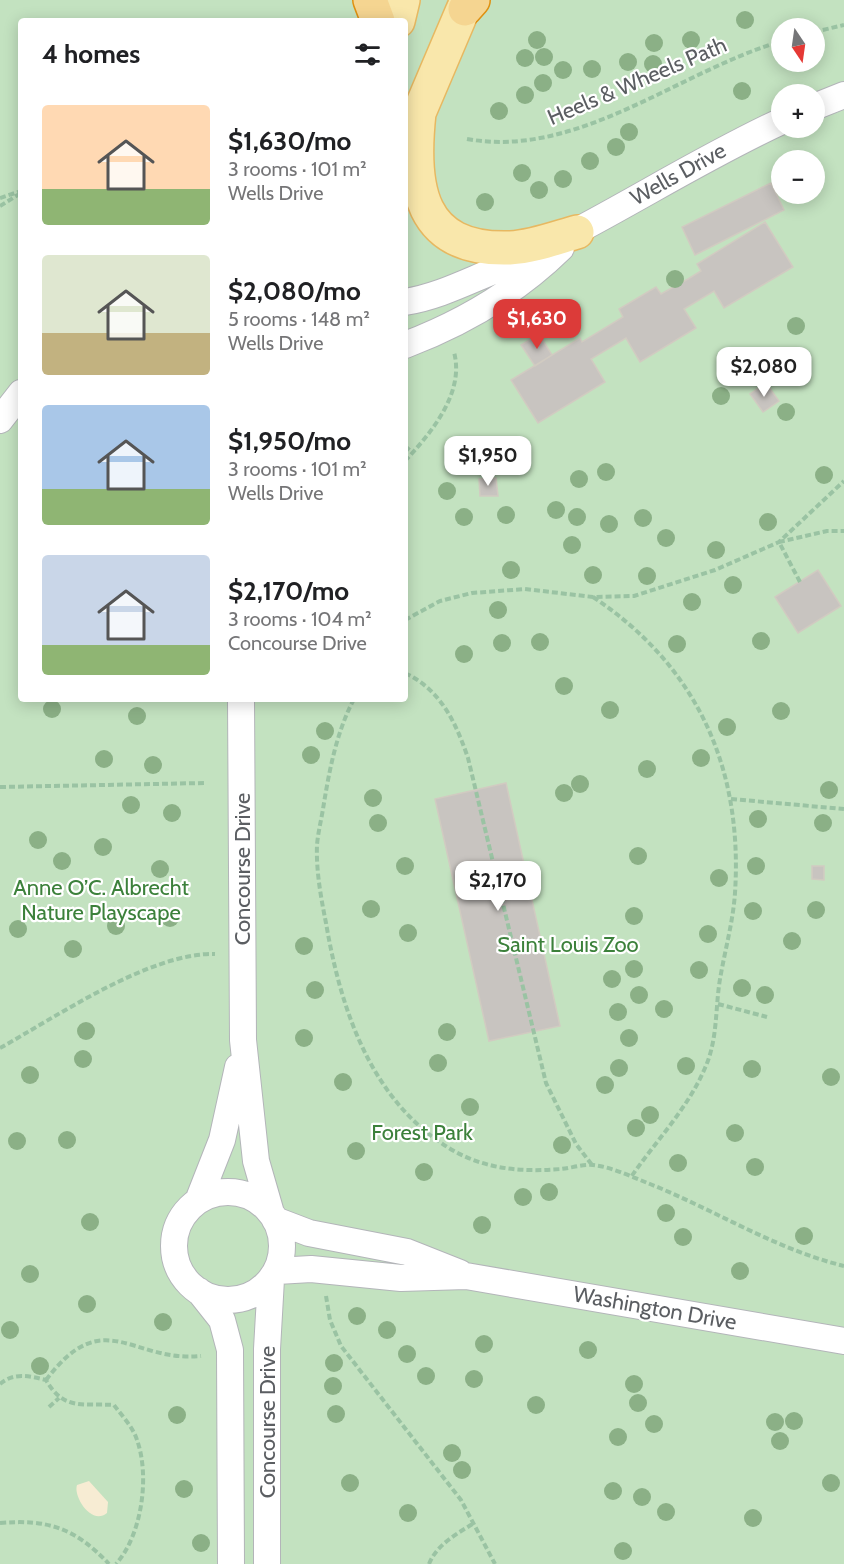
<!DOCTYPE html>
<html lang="en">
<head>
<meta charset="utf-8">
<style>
  body { margin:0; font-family:Cabin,sans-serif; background:#f2f2f2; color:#202124; height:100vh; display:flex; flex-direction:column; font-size:22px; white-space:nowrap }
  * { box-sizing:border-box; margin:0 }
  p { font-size:20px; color:#757577 }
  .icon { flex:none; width:33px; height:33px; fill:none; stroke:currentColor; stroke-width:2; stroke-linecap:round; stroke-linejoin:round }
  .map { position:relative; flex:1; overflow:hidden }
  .sheet { position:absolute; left:18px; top:18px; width:390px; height:684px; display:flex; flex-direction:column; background:#fff; border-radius:6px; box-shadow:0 3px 15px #0003 }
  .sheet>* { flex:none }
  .needle { width:39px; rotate:167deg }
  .controls { position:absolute; left:771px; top:18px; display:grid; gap:12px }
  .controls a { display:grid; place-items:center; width:54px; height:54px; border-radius:50%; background:#fff; box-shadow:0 3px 15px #0003; font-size:30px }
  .price { position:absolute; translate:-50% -51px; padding:0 14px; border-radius:12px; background:#fff; color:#222; font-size:20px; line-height:39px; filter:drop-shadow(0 2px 3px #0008) }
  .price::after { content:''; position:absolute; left:50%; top:36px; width:18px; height:14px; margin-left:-9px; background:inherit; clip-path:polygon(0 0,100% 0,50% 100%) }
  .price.active { background:#dc3b39; color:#fff }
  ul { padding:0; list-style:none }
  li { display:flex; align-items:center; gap:18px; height:150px; padding:0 24px }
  li span { display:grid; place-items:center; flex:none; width:168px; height:120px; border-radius:6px; color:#555 }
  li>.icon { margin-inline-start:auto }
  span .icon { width:72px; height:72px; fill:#fffc; stroke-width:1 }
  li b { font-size:26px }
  h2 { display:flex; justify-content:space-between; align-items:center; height:72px; padding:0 24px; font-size:26px }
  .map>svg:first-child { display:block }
</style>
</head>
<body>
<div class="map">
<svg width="844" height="1564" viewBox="0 0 844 1564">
  <rect width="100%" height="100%" fill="#ece9e2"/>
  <path fill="#c3e2c0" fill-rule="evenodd" d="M0,0H844V1564H0ZM21,21H405V699H21ZM782,28H814V62H782ZM782,94H814V128H782ZM782,160H814V194H782Z"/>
  <path fill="#f7ecd3" d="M89,1481L108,1502L107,1513C91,1526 73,1496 77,1485Z"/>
  <path fill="#c8c4c0" stroke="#d1cbc1" stroke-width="1.5" d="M771,183L784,210L695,255L682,227Z
    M765,222L793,267L724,308L714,291L684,309L696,328L640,362L626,338L591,359L605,382L538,423L511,380L580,338L582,342L623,317L619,309L656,287L661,294L688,279L701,271L697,264Z
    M539,334L552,355L535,366L521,345Z
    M766,383L779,401L763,412L750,394Z
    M496,478L498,496H480L479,479Z
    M818,570L841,606L798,633L775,597Z
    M506,783L560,1026L489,1041L435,799Z
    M812,866H824V880L812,879Z"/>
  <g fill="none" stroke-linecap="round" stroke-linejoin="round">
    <g stroke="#b3b5b9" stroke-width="28">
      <path id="street" d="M814,107L844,95
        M405,302C436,297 462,284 491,272C592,230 682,167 782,121
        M405,345C463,323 516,292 561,248
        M0,420L21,393
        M241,699L243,1040L256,1161L271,1213
        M174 1246a54 54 0 1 1 108 0a54 54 0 1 1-108 0Z
        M198,1201L222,1140L238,1067
        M275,1220L309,1233L407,1252L460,1273
        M277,1271L311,1269L401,1278L466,1276L844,1341
        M199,1291L222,1320L230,1350L231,1564
        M267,1564V1349L271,1279"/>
    </g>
    <g stroke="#e7b861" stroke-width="36">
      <path id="primary" d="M398,21L403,0
        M419,113C411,186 418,251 510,248C532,247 556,238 577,232
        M410,134L467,0"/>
    </g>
    <g stroke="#df9010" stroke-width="36">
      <path id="highway" d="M370,0L378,21
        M465,9L473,0"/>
    </g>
    <path stroke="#9ac3a3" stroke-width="4" stroke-dasharray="6 3" stroke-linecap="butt" d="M814,32L844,25
      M467,139C578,159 679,71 782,41
      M0,198L21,191
      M0,206L21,193
      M405,446L413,453
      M405,461C431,433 465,393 454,352
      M800,582L779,542L827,531H844
      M593,597C698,667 743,769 735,893C733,922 725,950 720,979C715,1009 718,1039 705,1068C688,1108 656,1141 631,1177
      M405,620L440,601L472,593L525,589L593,597L634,596L715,570L779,542L844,481
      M405,673C441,690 456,723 468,758L546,1083L576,1144L592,1165
      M354,699C336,733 329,772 323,809C321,821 318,833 317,845C316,871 321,898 326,923C341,1011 372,1104 454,1151C488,1170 524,1172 561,1169C571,1168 583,1164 593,1165C612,1167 632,1177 650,1184C715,1210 775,1249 844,1266
      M0,787L205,783
      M731,799L844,809
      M718,1004L767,1017
      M0,1048C56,1017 151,952 215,954
      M326,1296L330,1320L341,1346L461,1500L495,1564
      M46,1380C104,1303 132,1363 201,1356
      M0,1384C14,1372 29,1376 46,1380C64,1411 82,1403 114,1405C122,1416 133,1427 137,1440C150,1476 142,1535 116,1564
      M49,1407L59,1398
      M0,1523C48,1519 75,1528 109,1564
      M429,1564C437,1544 457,1534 474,1523"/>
    <use href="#street" stroke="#fff" stroke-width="26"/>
    <use href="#primary" stroke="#f9e7ab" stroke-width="33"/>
    <use href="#highway" stroke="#f5d591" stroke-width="33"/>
  </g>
  <g fill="#8bb086">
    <circle cx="745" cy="20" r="9"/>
    <circle cx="537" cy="40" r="9"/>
    <circle cx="691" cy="40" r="9"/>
    <circle cx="654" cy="43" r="9"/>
    <circle cx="544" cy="57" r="9"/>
    <circle cx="525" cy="58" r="9"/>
    <circle cx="628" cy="62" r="9"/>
    <circle cx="653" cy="64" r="9"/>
    <circle cx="592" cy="69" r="9"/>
    <circle cx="563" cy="70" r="9"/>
    <circle cx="543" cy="83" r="9"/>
    <circle cx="742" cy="91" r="9"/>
    <circle cx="525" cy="95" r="9"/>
    <circle cx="499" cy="111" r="9"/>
    <circle cx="629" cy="132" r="9"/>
    <circle cx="616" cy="147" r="9"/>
    <circle cx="590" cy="161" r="9"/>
    <circle cx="522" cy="173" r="9"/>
    <circle cx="563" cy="179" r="9"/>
    <circle cx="539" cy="190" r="9"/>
    <circle cx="485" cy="202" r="9"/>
    <circle cx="675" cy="279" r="9"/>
    <circle cx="796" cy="326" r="9"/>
    <circle cx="752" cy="362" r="9"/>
    <circle cx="721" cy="396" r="9"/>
    <circle cx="786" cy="412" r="9"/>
    <circle cx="478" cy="457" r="9"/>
    <circle cx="606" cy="472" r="9"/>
    <circle cx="824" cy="475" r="9"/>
    <circle cx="579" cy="479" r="9"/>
    <circle cx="447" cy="491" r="9"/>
    <circle cx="556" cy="510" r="9"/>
    <circle cx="506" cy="515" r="9"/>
    <circle cx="464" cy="517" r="9"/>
    <circle cx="577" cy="517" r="9"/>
    <circle cx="643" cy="518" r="9"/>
    <circle cx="768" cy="522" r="9"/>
    <circle cx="609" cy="524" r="9"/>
    <circle cx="666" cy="538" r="9"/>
    <circle cx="572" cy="545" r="9"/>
    <circle cx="716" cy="550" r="9"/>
    <circle cx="511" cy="570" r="9"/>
    <circle cx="593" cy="575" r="9"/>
    <circle cx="647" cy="576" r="9"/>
    <circle cx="733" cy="585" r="9"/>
    <circle cx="692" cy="602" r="9"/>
    <circle cx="498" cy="610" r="9"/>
    <circle cx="761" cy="641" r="9"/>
    <circle cx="540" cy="642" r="9"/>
    <circle cx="502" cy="643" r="9"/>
    <circle cx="677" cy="644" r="9"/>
    <circle cx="464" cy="654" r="9"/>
    <circle cx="564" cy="686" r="9"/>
    <circle cx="52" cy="709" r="9"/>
    <circle cx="610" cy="710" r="9"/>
    <circle cx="781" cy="711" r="9"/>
    <circle cx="137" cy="716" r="9"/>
    <circle cx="727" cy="727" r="9"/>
    <circle cx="325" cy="731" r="9"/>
    <circle cx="311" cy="755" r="9"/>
    <circle cx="701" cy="758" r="9"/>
    <circle cx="104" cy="759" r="9"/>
    <circle cx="153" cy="765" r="9"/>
    <circle cx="647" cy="769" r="9"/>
    <circle cx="580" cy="784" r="9"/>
    <circle cx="829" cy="790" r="9"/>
    <circle cx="564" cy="793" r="9"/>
    <circle cx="373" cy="798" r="9"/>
    <circle cx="131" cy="805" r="9"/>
    <circle cx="172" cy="813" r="9"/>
    <circle cx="758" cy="819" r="9"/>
    <circle cx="378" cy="823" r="9"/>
    <circle cx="823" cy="823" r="9"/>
    <circle cx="38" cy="840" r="9"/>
    <circle cx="103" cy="847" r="9"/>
    <circle cx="638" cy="856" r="9"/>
    <circle cx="62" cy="861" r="9"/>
    <circle cx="405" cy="866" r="9"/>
    <circle cx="756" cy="866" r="9"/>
    <circle cx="160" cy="869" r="9"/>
    <circle cx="719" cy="878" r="9"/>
    <circle cx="371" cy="909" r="9"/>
    <circle cx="816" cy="910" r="9"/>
    <circle cx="753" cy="911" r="9"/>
    <circle cx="634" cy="916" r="9"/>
    <circle cx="170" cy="918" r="9"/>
    <circle cx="116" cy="926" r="9"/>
    <circle cx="18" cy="929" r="9"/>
    <circle cx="408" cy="933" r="9"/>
    <circle cx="708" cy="934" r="9"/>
    <circle cx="792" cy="941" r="9"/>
    <circle cx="304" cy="946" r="9"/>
    <circle cx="73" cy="949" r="9"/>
    <circle cx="634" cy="969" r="9"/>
    <circle cx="699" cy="970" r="9"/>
    <circle cx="612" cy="979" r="9"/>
    <circle cx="742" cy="988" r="9"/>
    <circle cx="315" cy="990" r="9"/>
    <circle cx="639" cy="995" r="9"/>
    <circle cx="765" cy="995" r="9"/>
    <circle cx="664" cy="1009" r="9"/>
    <circle cx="618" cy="1012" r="9"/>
    <circle cx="86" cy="1031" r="9"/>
    <circle cx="447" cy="1032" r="9"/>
    <circle cx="304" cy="1038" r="9"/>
    <circle cx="629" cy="1038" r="9"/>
    <circle cx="83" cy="1059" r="9"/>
    <circle cx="438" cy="1063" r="9"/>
    <circle cx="686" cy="1066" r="9"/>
    <circle cx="619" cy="1068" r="9"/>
    <circle cx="752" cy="1069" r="9"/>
    <circle cx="30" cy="1075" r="9"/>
    <circle cx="831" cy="1077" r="9"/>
    <circle cx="343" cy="1082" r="9"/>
    <circle cx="605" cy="1085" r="9"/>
    <circle cx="470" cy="1107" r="9"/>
    <circle cx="650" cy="1115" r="9"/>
    <circle cx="636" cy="1128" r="9"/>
    <circle cx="735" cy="1133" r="9"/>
    <circle cx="67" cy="1140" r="9"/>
    <circle cx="17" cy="1141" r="9"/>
    <circle cx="562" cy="1145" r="9"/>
    <circle cx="356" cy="1151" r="9"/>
    <circle cx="678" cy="1163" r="9"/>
    <circle cx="755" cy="1167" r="9"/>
    <circle cx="424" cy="1172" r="9"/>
    <circle cx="549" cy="1192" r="9"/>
    <circle cx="523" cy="1197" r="9"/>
    <circle cx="666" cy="1213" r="9"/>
    <circle cx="90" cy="1222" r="9"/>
    <circle cx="482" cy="1225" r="9"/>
    <circle cx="804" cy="1236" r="9"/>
    <circle cx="683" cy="1237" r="9"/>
    <circle cx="740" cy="1271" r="9"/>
    <circle cx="30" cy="1274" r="9"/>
    <circle cx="87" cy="1304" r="9"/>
    <circle cx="357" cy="1316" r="9"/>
    <circle cx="163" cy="1322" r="9"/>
    <circle cx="10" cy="1330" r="9"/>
    <circle cx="387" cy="1330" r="9"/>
    <circle cx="484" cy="1344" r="9"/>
    <circle cx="588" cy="1350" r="9"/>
    <circle cx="407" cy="1354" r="9"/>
    <circle cx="334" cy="1363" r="9"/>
    <circle cx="40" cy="1366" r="9"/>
    <circle cx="426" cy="1376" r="9"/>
    <circle cx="474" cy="1379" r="9"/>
    <circle cx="634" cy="1384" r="9"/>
    <circle cx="333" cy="1386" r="9"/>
    <circle cx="638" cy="1403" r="9"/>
    <circle cx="536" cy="1405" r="9"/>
    <circle cx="336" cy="1414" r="9"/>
    <circle cx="177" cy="1415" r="9"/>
    <circle cx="794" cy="1421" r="9"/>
    <circle cx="775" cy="1422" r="9"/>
    <circle cx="654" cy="1424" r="9"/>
    <circle cx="618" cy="1437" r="9"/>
    <circle cx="780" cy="1441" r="9"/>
    <circle cx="452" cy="1453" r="9"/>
    <circle cx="462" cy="1470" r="9"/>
    <circle cx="350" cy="1483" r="9"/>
    <circle cx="831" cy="1483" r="9"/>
    <circle cx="184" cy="1489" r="9"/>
    <circle cx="613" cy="1491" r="9"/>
    <circle cx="642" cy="1497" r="9"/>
    <circle cx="666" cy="1512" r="9"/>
    <circle cx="408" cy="1513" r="9"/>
    <circle cx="753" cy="1518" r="9"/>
    <circle cx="201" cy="1543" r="9"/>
    <circle cx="623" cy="1551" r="9"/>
  </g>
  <g text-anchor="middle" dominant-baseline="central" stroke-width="4.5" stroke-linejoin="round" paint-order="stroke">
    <g font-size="22" fill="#5b5e62" stroke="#fff">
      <text transform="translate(637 81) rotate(-23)">Heels &amp; Wheels Path</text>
      <text transform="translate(678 174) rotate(-29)">Wells Drive</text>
      <text transform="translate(242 869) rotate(-90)">Concourse Drive</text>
      <text transform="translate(655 1308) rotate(10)">Washington Drive</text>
      <text transform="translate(267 1422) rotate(-90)">Concourse Drive</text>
    </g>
    <g font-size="22" fill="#3c813b" stroke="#fff">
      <text x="101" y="887">Anne O’C. Albrecht<tspan x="101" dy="25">Nature Playscape</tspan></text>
      <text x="568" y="944">Saint Louis Zoo</text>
      <text x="422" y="1132">Forest Park</text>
    </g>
  </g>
</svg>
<div class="controls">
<a><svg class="needle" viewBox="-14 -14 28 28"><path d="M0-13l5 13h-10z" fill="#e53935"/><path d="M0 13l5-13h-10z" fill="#757577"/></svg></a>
<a>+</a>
<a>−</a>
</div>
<b class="price active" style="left:537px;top:350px">$1,630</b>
<b class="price" style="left:764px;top:398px">$2,080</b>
<b class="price" style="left:488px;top:487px">$1,950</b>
<b class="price" style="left:498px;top:912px">$2,170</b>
<section class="sheet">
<h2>4 homes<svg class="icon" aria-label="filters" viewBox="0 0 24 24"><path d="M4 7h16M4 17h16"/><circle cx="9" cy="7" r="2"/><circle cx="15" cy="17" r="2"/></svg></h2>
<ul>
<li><span style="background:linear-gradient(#ffd9b3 70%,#8fb573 0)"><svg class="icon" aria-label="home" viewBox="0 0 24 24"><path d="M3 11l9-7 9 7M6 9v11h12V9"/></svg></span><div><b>$1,630/mo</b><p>3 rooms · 101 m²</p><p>Wells Drive</p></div></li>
<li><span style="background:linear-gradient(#dfe7d0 65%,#c2b280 0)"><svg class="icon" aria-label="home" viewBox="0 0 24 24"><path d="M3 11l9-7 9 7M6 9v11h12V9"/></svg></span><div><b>$2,080/mo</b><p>5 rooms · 148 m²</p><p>Wells Drive</p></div></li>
<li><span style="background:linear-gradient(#a9c7e8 70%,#8fb573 0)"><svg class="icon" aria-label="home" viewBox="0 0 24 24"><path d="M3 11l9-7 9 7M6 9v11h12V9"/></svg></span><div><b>$1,950/mo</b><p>3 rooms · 101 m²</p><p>Wells Drive</p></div></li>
<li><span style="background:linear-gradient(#c9d6e8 75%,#8fb573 0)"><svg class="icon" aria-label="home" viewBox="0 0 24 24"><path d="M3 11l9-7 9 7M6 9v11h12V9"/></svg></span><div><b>$2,170/mo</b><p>3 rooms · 104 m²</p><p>Concourse Drive</p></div></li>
</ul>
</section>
</div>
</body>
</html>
